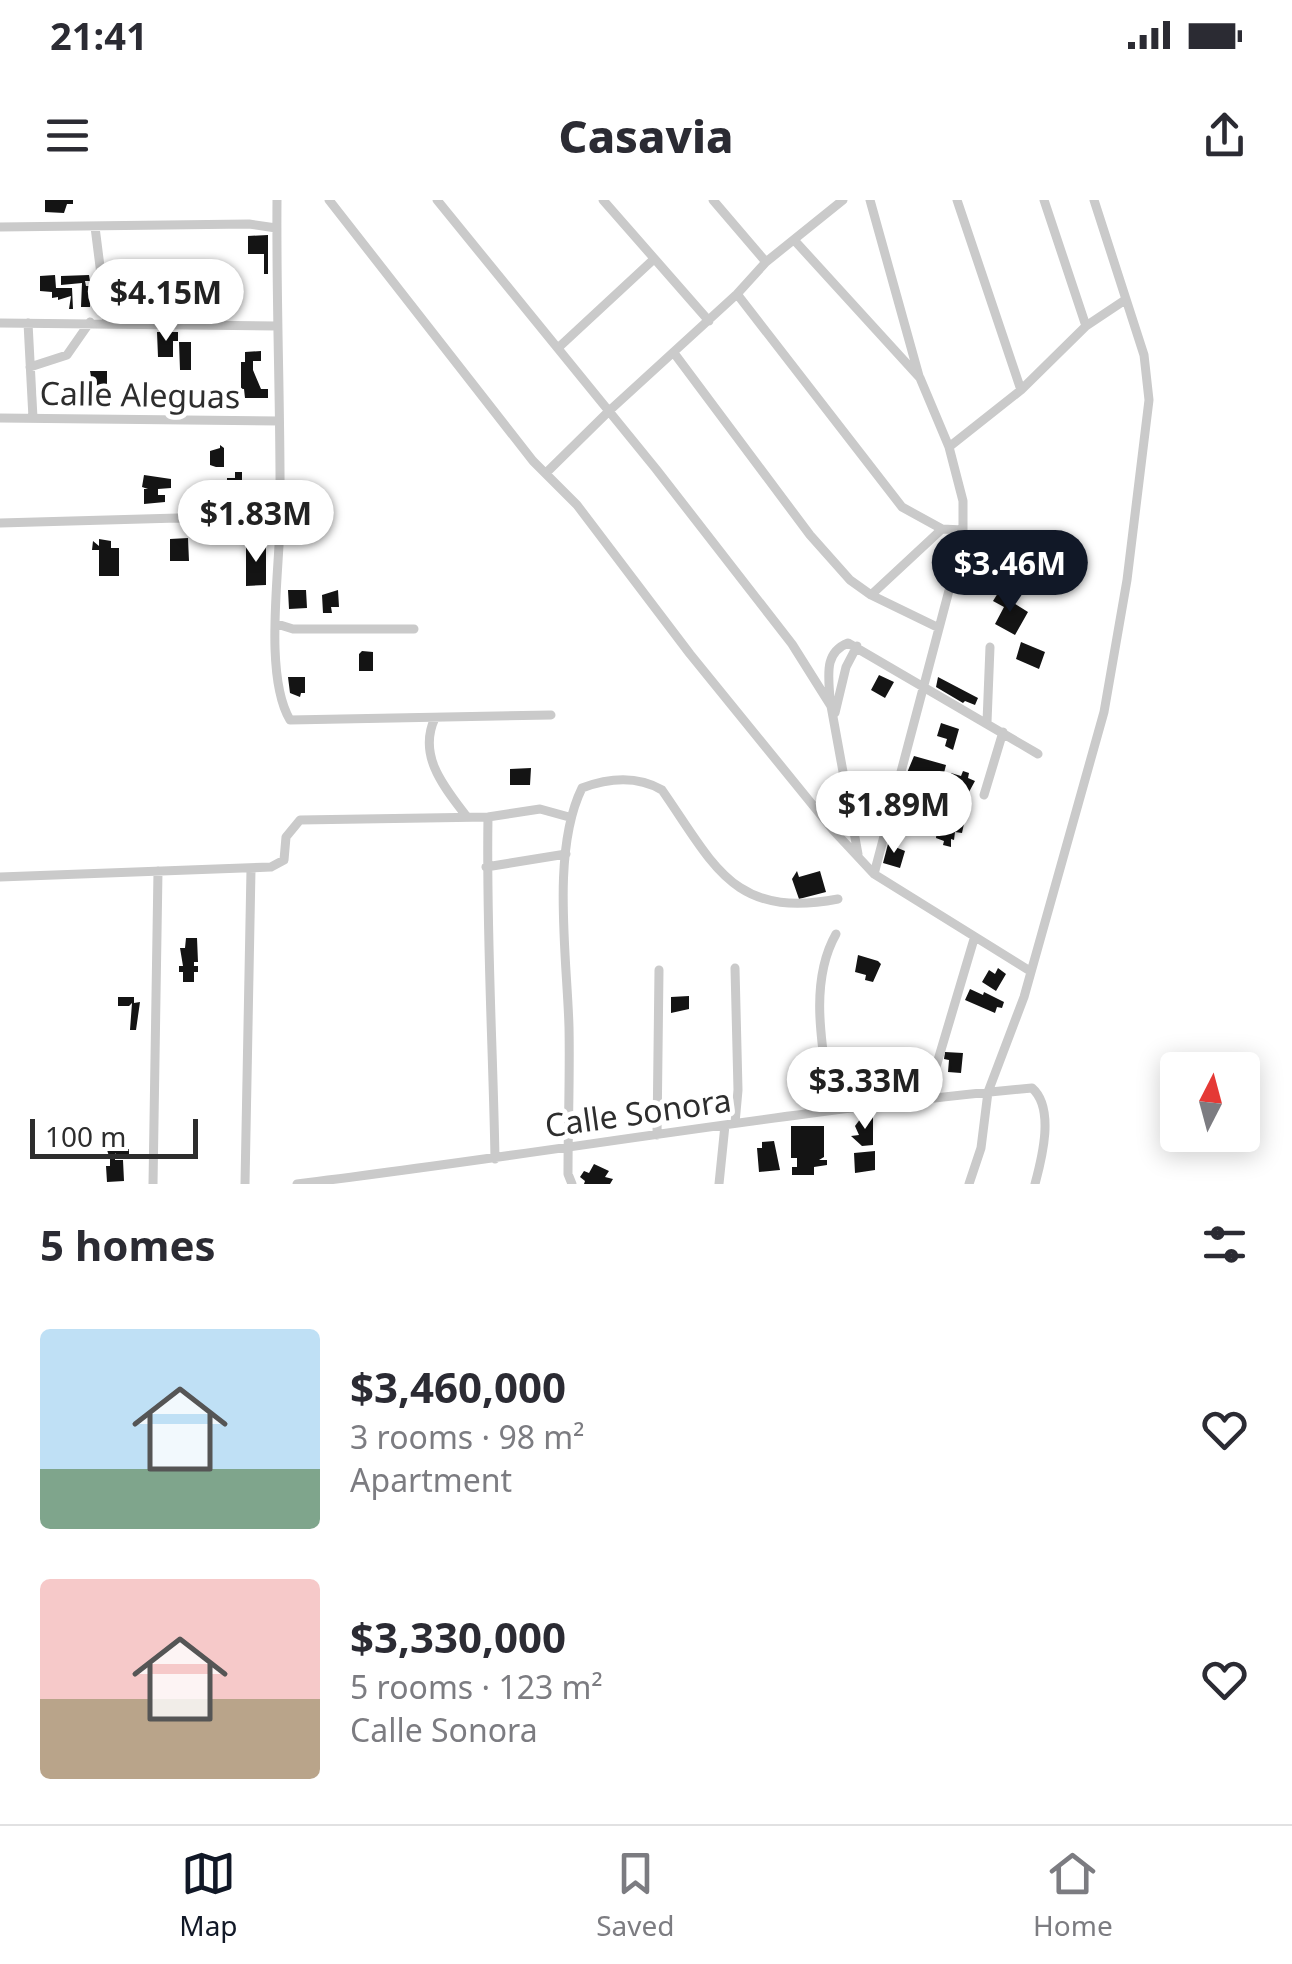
<!DOCTYPE html>
<html lang="en">
<head>
<meta charset="utf-8">
<style>
  body { margin:0; font-family:"Noto Sans",sans-serif; background:#f2f2f3; color:#2b2b33; height:100vh; display:flex; flex-direction:column; font-size:38px; white-space:nowrap }
  * { box-sizing:border-box; margin:0 }
  p { font-size:32px; color:#7c7c81 }
  .icon { flex:none; width:55px; height:55px; fill:none; stroke:currentColor; stroke-width:2; stroke-linecap:round; stroke-linejoin:round }
  .map { position:relative; height:984px; overflow:hidden }
  .side { display:flex; flex-direction:column; background:#fff; flex:1 }
  .side>* { flex:none }
  .needle { width:65px; rotate:6deg }
  .tools { position:absolute; left:1160px; top:852px; display:grid; gap:20px }
  .tools a { display:grid; place-items:center; width:100px; height:100px; border-radius:10px; background:#fff; box-shadow:0 5px 25px #0003; font-size:50px }
  .scale { position:absolute; left:30px; bottom:25px; width:168px; box-sizing:border-box; padding-left:10px; border:5px solid #2d2d2d; border-top:0; font-size:28px; line-height:35px; white-space:nowrap; color:#2d2d2d; -webkit-text-stroke:8px #fff; paint-order:stroke }
  .price { position:absolute; translate:-50% -85px; padding:0 22px; border-radius:35px; background:#fff; color:#222; font-size:32px; line-height:65px; filter:drop-shadow(0 2px 5px #0008) }
  .price::after { content:''; position:absolute; left:50%; top:60px; width:30px; height:22px; margin-left:-15px; background:inherit; clip-path:polygon(0 0,100% 0,50% 100%) }
  .price.selected { background:#111827; color:#fff }
  ul { padding:0; list-style:none }
  li { display:flex; align-items:center; gap:30px; height:250px; padding:0 40px }
  li span { display:grid; place-items:center; flex:none; width:280px; height:200px; border-radius:10px; color:#555 }
  li>.icon { margin-inline-start:auto }
  span .icon { width:120px; height:120px; fill:#fffc; stroke-width:1 }
  li b { font-size:42px }
  h2 { display:flex; justify-content:space-between; align-items:center; height:120px; padding:0 40px; font-size:42px }
  .status { display:flex; justify-content:space-between; align-items:center; height:70px; padding:0 50px; background:#fff; direction:ltr }
  .status svg { height:28px; fill:currentColor }
  header { display:flex; justify-content:space-between; align-items:center; height:130px; padding:0 40px; background:#fff; font-size:45px; font-weight:800 }
  .dock { display:flex; justify-content:space-around; align-items:center; height:140px; border-top:2px solid #e1e1e2; background:#fff; font-size:28px; color:#7c7c81 }
  .dock a { display:grid; justify-items:center; gap:5px }
  .dock .selected { color:#111827 }
  .map>svg:first-child { display:block }
</style>
</head>
<body>
<div class="status"><b>21:41</b><svg viewBox="0 0 49 12"><path d="M0 12V9h3v3zM5 12V6h3v6zM10 12V3h3v9zM15 12V0h3v12zM26 1h20v11H26zM47 4h2v5h-2z"/></svg></div>
<header><svg class="icon" aria-label="menu" viewBox="0 0 24 24"><path d="M4 6h16M4 12h16M4 18h16"/></svg>Casavia<svg class="icon" aria-label="share" viewBox="0 0 24 24"><path d="M12 15V3M7 8l5-5 5 5M5 13v7h14v-7"/></svg></header>
<div class="map">
<svg width="1292" height="984" viewBox="0 0 1292 984">
  <rect width="100%" height="100%" fill="#fff"/>
  <path fill="#141414" d="M45,0H73V4H67L64,13L45,12Z
    M268,35V74H264V54H248V36Z
    M55,75L56,88H72L73,109H69L71,96L58,100V97L52,98V92L40,91V76Z
    M89,75L90,81H85L86,86H90V107H81L82,83L61,85V76Z
    M145,81L157,86V90L167,89L168,111L158,112V103L145,102Z
    M157,132H178V141H173V157H158Z
    M179,142H191V170H180Z
    M261,151V161H253V170L261,189H268V198H245L244,189H241V162H245V152Z
    M90,171H107V189L93,188Z
    M220,245L224,248V267H216L210,265V251L220,248Z
    M235,272H242V303H231L232,290H227V278H235Z
    M144,275L171,279V288L158,289V295H165V302L144,304V289H148L142,287Z
    M208,290L225,291L224,305L217,307L214,304V313H209V301H213L214,295H208Z
    M188,338L189,361H170V339Z
    M99,339L111,341V348H119V376H99V350H92L93,341L99,346Z
    M246,345H266V385L246,386Z
    M288,390H306L307,408L289,409Z
    M338,390L339,407H331L332,413H323L322,395Z
    M998,393L1028,412L1015,435L995,424L1004,407L993,401Z
    M1021,442L1045,452L1039,469L1016,459Z
    M362,451L373,452V471H359V454Z
    M879,475L894,482L885,498L871,490Z
    M288,477H305V493H301L300,497L290,493Z
    M938,477L978,498L975,505L965,501L963,503L936,487Z
    M941,523L959,529L953,550L945,546L947,539L937,536Z
    M914,556L946,565L941,585L924,581L925,577L919,575L916,584L904,580Z
    M531,568L530,585H510V569Z
    M963,571L969,573L968,578L975,581L969,592L948,589L951,573L961,576Z
    M939,614L965,619L962,633L955,632L954,640L951,639V647L943,645L944,641L936,638Z
    M888,644L905,651L900,668L883,663Z
    M797,671L799,677L820,671L826,692L799,699L792,679Z
    M186,738H197L198,762H194V766H198V772H194V782H183V772H179V766H183L180,748H185Z
    M858,755L878,761L881,764L873,782L865,780L866,775L855,772Z
    M998,768L1006,774L996,791L982,782L989,770L995,774Z
    M970,789L983,795L984,792L1004,802L1002,808L997,807L995,813L965,800Z
    M689,796V809L671,813V797Z
    M118,797H134V803L140,802L136,830H130L132,803L129,806H118Z
    M945,852L963,853L961,873L948,872L949,860L944,859Z
    M873,916V945L862,946L851,936L859,935L855,926L861,918Z
    M791,926H824V957L819,960H827V965L814,967V975H792V967H797V958H791Z
    M774,941L780,970L759,972L757,948H762V942Z
    M129,949V958H118L115,953V960H123L124,981L107,982L106,966H110V959L107,950Z
    M875,951V970L855,973L854,953Z
    M594,964L609,971L605,977L613,979L610,984H584L585,981L580,977L584,971L589,973Z"/>
  <g fill="none" stroke-linecap="round" stroke-linejoin="round">
    <path stroke="#cacaca" stroke-width="9" d="M277,0C276,108 281,215 280,323C279,375 264,476 290,520L551,515
      M329,0L533,261L577,305L690,454L833,630L874,674L1030,771
      M437,0L656,269L792,444L831,506L858,654
      M603,0L709,121
      M713,0L766,62
      M870,0L919,176
      M957,0L1021,190
      M1044,0L1086,126
      M0,27L249,24L276,28
      M95,27L107,122
      M795,41L920,178L949,247L963,301V330L956,364L874,674
      M737,94L902,307L942,329L963,330
      M0,123L277,126
      M28,123L33,218
      M558,148L654,59
      M674,153L810,335L850,380L871,395L939,428
      M30,167L67,155L90,122
      M0,218L279,221
      M949,247L1021,190L1086,126L1125,100
      M546,273L609,211L737,94L766,62L843,0
      M0,323L178,318L280,324
      M871,395L942,329
      M277,424L293,429H414
      M830,500C829,477 823,453 848,443L1038,554
      M835,513L846,467L857,446
      M435,518C417,556 445,588 467,617
      M987,522L990,447
      M984,595L1003,532
      M488,617C486,731 493,845 495,959
      M486,667L566,654
      M0,677L271,667L284,660L286,637L300,620L488,617L540,609L569,617
      M735,768L738,890L735,923
      M927,897L974,739
      M831,909C824,854 807,785 836,734
      M657,935L659,770
      M153,984L158,671
      M245,984L251,669
      M297,984C542,954 786,911 1032,888C1055,908 1042,958 1035,984
      M572,984L568,974C568,925 570,876 569,827C567,757 551,651 582,588C609,578 636,575 662,590C715,666 733,719 838,699
      M719,984L725,925
      M969,984L981,948L988,892L1024,797L1104,512L1127,380L1149,200L1144,155L1094,0"/>
  </g>
  <g text-anchor="middle" dominant-baseline="central" stroke-width="10" stroke-linejoin="round" paint-order="stroke">
    <g font-size="32" fill="#2d2d2d" stroke="#fff">
      <text transform="translate(140 194) rotate(1)">Calle Aleguas</text>
      <text transform="translate(638 912) rotate(-8)">Calle Sonora</text>
    </g>
  </g>
</svg>
<div class="tools">
<a><svg class="needle" viewBox="-14 -14 28 28"><path d="M0-13l5 13h-10z" fill="#e53935"/><path d="M0 13l5-13h-10z" fill="#7c7c81"/></svg></a>
</div>
<div class="scale">100 m</div>
<b class="price" style="left:166px;top:144px">$4.15M</b>
<b class="price" style="left:256px;top:365px">$1.83M</b>
<b class="price selected" style="left:1010px;top:415px">$3.46M</b>
<b class="price" style="left:894px;top:656px">$1.89M</b>
<b class="price" style="left:865px;top:932px">$3.33M</b>
</div>
<section class="side">
<h2>5 homes<svg class="icon" aria-label="filters" viewBox="0 0 24 24"><path d="M4 7h16M4 17h16"/><circle cx="9" cy="7" r="2"/><circle cx="15" cy="17" r="2"/></svg></h2>
<ul>
<li><span style="background:linear-gradient(#bfe0f5 70%,#7fa58c 0)"><svg class="icon" aria-label="home" viewBox="0 0 24 24"><path d="M3 11l9-7 9 7M6 9v11h12V9"/></svg></span><div><b>$3,460,000</b><p>3 rooms · 98 m²</p><p>Apartment</p></div><svg class="icon" aria-label="heart" viewBox="0 0 24 24"><path d="M12 20l-8-8c-3-5 5-10 8-4 3-6 11-1 8 4z"/></svg></li>
<li><span style="background:linear-gradient(#f6c9c9 60%,#b9a48a 0)"><svg class="icon" aria-label="home" viewBox="0 0 24 24"><path d="M3 11l9-7 9 7M6 9v11h12V9"/></svg></span><div><b>$3,330,000</b><p>5 rooms · 123 m²</p><p>Calle Sonora</p></div><svg class="icon" aria-label="heart" viewBox="0 0 24 24"><path d="M12 20l-8-8c-3-5 5-10 8-4 3-6 11-1 8 4z"/></svg></li>
</ul>
</section>
<nav class="dock">
<a class="selected"><svg class="icon" aria-label="map" viewBox="0 0 24 24"><path d="M3 6l6-2 6 2 6-2v14l-6 2-6-2-6 2zM9 4v14M15 6v14"/></svg>Map</a>
<a><svg class="icon" aria-label="saved" viewBox="0 0 24 24"><path d="M7 4h10v16l-5-4-5 4z"/></svg>Saved</a>
<a><svg class="icon" aria-label="home" viewBox="0 0 24 24"><path d="M3 11l9-7 9 7M6 9v11h12V9"/></svg>Home</a>
</nav>
</body>
</html>
